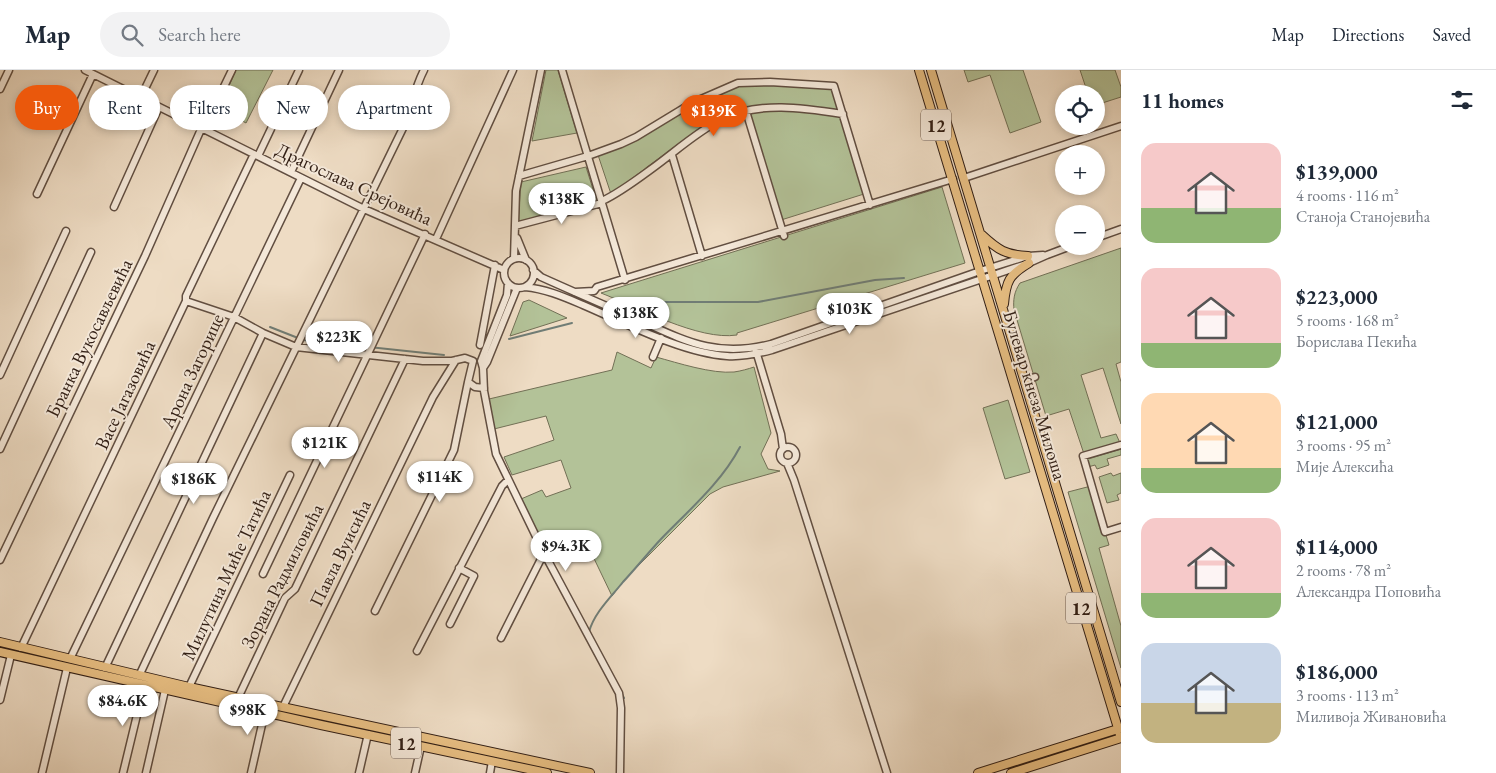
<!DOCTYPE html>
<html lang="en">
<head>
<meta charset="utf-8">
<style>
  body { margin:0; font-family:"EB Garamond",serif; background:#f2f2f3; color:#1f2937; height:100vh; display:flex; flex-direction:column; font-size:19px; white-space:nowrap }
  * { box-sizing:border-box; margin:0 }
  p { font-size:16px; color:#747a83 }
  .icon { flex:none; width:28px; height:28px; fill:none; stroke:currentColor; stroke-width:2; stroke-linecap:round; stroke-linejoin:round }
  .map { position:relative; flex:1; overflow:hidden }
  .side { display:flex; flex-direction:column; background:#fff; width:375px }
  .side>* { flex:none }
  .hud { position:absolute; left:15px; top:15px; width:475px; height:45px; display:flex; gap:10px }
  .tools { position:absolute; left:1055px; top:15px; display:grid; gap:10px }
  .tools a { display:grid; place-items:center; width:50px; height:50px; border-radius:50%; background:#fff; box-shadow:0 2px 8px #0003; font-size:25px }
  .price { position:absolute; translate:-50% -42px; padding:0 11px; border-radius:18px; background:#fff; color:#222; font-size:16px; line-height:32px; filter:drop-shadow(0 1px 2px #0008) }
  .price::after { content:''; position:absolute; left:50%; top:30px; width:15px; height:11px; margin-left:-8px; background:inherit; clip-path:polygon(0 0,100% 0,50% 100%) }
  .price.current { background:#ea580c; color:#fff }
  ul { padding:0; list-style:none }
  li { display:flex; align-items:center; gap:15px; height:125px; padding:0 20px }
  li span { display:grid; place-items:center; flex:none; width:140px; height:100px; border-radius:15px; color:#555 }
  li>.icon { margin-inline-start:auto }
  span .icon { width:60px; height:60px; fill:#fffc; stroke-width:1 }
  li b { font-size:21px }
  h2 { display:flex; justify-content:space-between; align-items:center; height:60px; padding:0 20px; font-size:21px }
  .pill { padding:0 18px; border-radius:22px; background:#fff; box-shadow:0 2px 8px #0003; font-size:18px; line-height:45px }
  .pill.current { background:#ea580c; color:#fff }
  header { display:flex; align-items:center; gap:30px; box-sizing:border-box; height:70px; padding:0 25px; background:#fff; border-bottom:1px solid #e0e1e3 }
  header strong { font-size:24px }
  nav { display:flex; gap:28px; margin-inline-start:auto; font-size:18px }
  .search { width:350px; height:45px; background:#f2f2f3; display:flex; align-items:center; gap:12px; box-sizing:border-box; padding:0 18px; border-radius:28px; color:#747a83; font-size:19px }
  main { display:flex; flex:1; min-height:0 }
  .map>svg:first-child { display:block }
</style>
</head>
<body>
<header>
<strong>Map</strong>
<div class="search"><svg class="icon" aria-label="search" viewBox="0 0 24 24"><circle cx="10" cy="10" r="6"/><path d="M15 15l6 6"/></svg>Search here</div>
<nav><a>Map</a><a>Directions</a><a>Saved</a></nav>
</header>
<main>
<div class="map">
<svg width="1121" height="703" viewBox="0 0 1121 703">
  <rect width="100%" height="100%" fill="#eedcc4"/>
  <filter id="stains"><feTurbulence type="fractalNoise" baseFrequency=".004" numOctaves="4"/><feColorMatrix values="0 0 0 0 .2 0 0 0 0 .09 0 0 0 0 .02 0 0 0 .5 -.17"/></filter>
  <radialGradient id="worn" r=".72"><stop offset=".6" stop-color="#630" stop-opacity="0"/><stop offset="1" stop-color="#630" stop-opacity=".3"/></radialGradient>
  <path fill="#b3c298" stroke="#727056" d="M236,0H273L246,53L219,38Z
    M546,0H558L577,63L532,71Z
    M964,0H1023L1041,52L1010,63L990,5L968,12Z
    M1080,0H1115L1121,17V27L1096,35V24H1088Z
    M770,15L833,18L840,42L782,35L720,47L697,60L611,124L598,85L694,35L737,16Z
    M783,40L811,41L841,47L864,124L781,150L749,43Z
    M586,97L597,132L518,153L521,112Z
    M942,117L965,193L737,263V265C699,271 637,237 601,223Z
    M1121,178V292L1116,294L1121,312V354L1103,298L1081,305L1101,368L1116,364L1120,373L1084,384L1069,339L1046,346L1014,240C1013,230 1014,222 1020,213Z
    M529,230L567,248L510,266L523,232Z
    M617,282L651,298L656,287C678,293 712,304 734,302C741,301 748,299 754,297L771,363L761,384L768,399L780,401L723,417L710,424L625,509L612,526L588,476L552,491L521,429L542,420L546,427L571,418L561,390L512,405L504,387L554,370L546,346L494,359L489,329L612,300Z
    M1008,330L1030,402L1005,409L983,338Z
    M1121,379V385L1107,389L1109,395L1097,399L1095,395L1088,397L1085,390Z
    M1111,403L1113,406L1121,403V423L1117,425L1119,430L1107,433L1099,407Z
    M1091,416L1109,475L1099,478L1121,556V598L1068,422Z"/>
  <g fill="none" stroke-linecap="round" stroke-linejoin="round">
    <path stroke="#707d76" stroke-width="2" d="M640,234L646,232H758L875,210L904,208
      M270,257L298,268
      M509,269L572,253
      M303,270L444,285
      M589,562C594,543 611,527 623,512C636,498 648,483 661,469C689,440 721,413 740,377
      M601,584L624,628"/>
    <g stroke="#614e41" stroke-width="9">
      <path id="minor" d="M85,0L364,139L504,200
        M562,0L625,210
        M0,19L9,0
        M141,27L154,0
        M746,41L784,166
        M204,58L232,0
        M672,85L702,186
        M258,86L299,0
        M291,102L339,0
        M519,106L588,86L621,74L636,67L692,33L738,13L770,12L834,16L870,135
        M964,108L1121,56
        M37,124L93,4
        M602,131C619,123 635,111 650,100C674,83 696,62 722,49C759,31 804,38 843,44
        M114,137L159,37
        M515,156L602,133
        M517,168L526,190
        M1096,168L1121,159
        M436,169L513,0
        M504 203a15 15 0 1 1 30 0a15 15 0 1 1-30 0Z
        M514,189L516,121L541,0
        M533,200L541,207C572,221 602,234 632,247C682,269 714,289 771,274L980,201L1028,186L1043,185
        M508,213L507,225L481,291L483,298L484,321L496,384L544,483L619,623L621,638L620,703
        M525,217C546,219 564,227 583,235C625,253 682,283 727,286C742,287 757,284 772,280L1029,193L1047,185L1071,176
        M575,222L594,221L597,217L953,109
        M186,231L234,247L263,263L296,277L423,291H452L465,288L473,291L468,312L475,317L484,318
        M480,275L495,195
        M756,281L781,364L783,379
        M653,287L661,268
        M483,298L487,292L517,218
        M0,305L66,161
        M1025,310L1035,307
        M1121,375L1083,386L1105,462L1121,457
        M780 385a8 8 0 1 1 16 0a8 8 0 1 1-16 0Z
        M0,379L91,182
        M787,393L794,410L887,703
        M0,490L145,186L202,57
        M263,504L425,164
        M375,541L454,380L468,312
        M450,554L474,506L459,498
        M501,568L544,483
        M21,578L186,231V226L254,84
        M417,581L502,416L508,410
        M70,589L301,108
        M105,598L263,263
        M139,606L213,448L404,56C412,37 414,19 424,0
        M189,617L290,405
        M238,628L285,528L295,519L405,289
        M0,630L11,585
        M283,637L433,327L456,290
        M42,703L67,598
        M123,703L144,616
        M146,703L165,620
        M251,703L266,637
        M359,703L368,664
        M415,703L421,676
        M490,703L492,691"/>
    </g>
    <g stroke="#321f15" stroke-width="10">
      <path id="major" d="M919,0L1121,668
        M931,0L1121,632
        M982,165C998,180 1006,185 1028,186
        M1004,234C1006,211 1009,205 1029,193
        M0,572L189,617L590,703
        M0,582L321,655L547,703
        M978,703L1121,658
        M1011,703L1121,668"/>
    </g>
    <use href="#minor" stroke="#f4e8d9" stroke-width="6"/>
    <use href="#major" stroke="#e7be82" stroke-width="8"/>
  </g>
  <g text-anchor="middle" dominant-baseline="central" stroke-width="4" stroke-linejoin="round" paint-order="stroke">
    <g fill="#f4e8d9" stroke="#6c5b50" stroke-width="1">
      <rect x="921" y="39.5" width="30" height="31" rx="4"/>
      <rect x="1066" y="522.5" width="30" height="31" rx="4"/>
      <rect x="391" y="657.5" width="30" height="31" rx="4"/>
    </g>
    <g font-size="18" font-weight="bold" fill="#321f15">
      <text x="936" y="55">12</text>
      <text x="1081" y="538">12</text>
      <text x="406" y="673">12</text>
    </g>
    <g font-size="19" fill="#321f15" stroke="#f4e8d9">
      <text transform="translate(354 114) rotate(25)">Драгослава Срејовића</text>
      <text transform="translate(89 268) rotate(-64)">Бранка Вукосављевића</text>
      <text transform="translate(192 301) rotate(-65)">Арона Загорице</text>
      <text transform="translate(125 325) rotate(-65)">Васе Јагазовића</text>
      <text transform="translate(1035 325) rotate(73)">Булевар кнеза Милоша</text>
      <text transform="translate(340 483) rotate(-64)">Павла Вуисића</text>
      <text transform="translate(226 505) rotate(-65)">Милутина Миће Татића</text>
      <text transform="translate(282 506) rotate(-63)">Зорана Радмиловића</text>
    </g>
  </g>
  <rect width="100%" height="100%" filter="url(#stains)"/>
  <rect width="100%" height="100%" fill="url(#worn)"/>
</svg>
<div class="tools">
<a><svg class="icon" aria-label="locate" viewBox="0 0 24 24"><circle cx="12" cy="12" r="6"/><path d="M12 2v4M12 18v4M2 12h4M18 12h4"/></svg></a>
<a>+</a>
<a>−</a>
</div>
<b class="price current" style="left:714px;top:67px">$139K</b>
<b class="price" style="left:562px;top:155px">$138K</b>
<b class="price" style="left:850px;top:265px">$103K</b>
<b class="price" style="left:636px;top:269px">$138K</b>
<b class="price" style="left:339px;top:293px">$223K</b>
<b class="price" style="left:325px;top:399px">$121K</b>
<b class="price" style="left:440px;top:433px">$114K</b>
<b class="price" style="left:194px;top:435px">$186K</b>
<b class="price" style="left:566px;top:502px">$94.3K</b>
<b class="price" style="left:123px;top:657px">$84.6K</b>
<b class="price" style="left:248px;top:666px">$98K</b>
<div class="hud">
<a class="pill current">Buy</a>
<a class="pill">Rent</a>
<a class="pill">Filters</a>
<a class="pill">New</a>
<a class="pill">Apartment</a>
</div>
</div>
<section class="side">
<h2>11 homes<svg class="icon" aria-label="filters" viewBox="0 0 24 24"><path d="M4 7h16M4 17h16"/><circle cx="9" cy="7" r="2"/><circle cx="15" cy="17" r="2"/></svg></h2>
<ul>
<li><span style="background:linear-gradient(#f6c9c9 65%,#8fb573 0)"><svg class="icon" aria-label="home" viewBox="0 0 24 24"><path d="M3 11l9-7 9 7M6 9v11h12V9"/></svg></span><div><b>$139,000</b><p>4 rooms · 116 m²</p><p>Станоја Станојевића</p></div></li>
<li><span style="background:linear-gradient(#f6c9c9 75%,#8fb573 0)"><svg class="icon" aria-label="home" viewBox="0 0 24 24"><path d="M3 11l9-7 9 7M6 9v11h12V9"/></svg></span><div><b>$223,000</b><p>5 rooms · 168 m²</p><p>Борислава Пекића</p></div></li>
<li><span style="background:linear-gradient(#ffd9b3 75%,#8fb573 0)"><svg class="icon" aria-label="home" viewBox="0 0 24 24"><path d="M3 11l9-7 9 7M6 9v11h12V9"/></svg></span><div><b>$121,000</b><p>3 rooms · 95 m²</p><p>Мије Алексића</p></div></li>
<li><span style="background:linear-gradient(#f6c9c9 75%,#8fb573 0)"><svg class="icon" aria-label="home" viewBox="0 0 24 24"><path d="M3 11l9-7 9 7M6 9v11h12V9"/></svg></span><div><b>$114,000</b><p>2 rooms · 78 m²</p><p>Александра Поповића</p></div></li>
<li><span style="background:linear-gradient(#c9d6e8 60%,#c2b280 0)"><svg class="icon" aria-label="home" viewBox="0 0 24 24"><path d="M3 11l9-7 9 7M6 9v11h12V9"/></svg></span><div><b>$186,000</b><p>3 rooms · 113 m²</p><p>Миливоја Живановића</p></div></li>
</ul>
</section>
</main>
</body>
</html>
